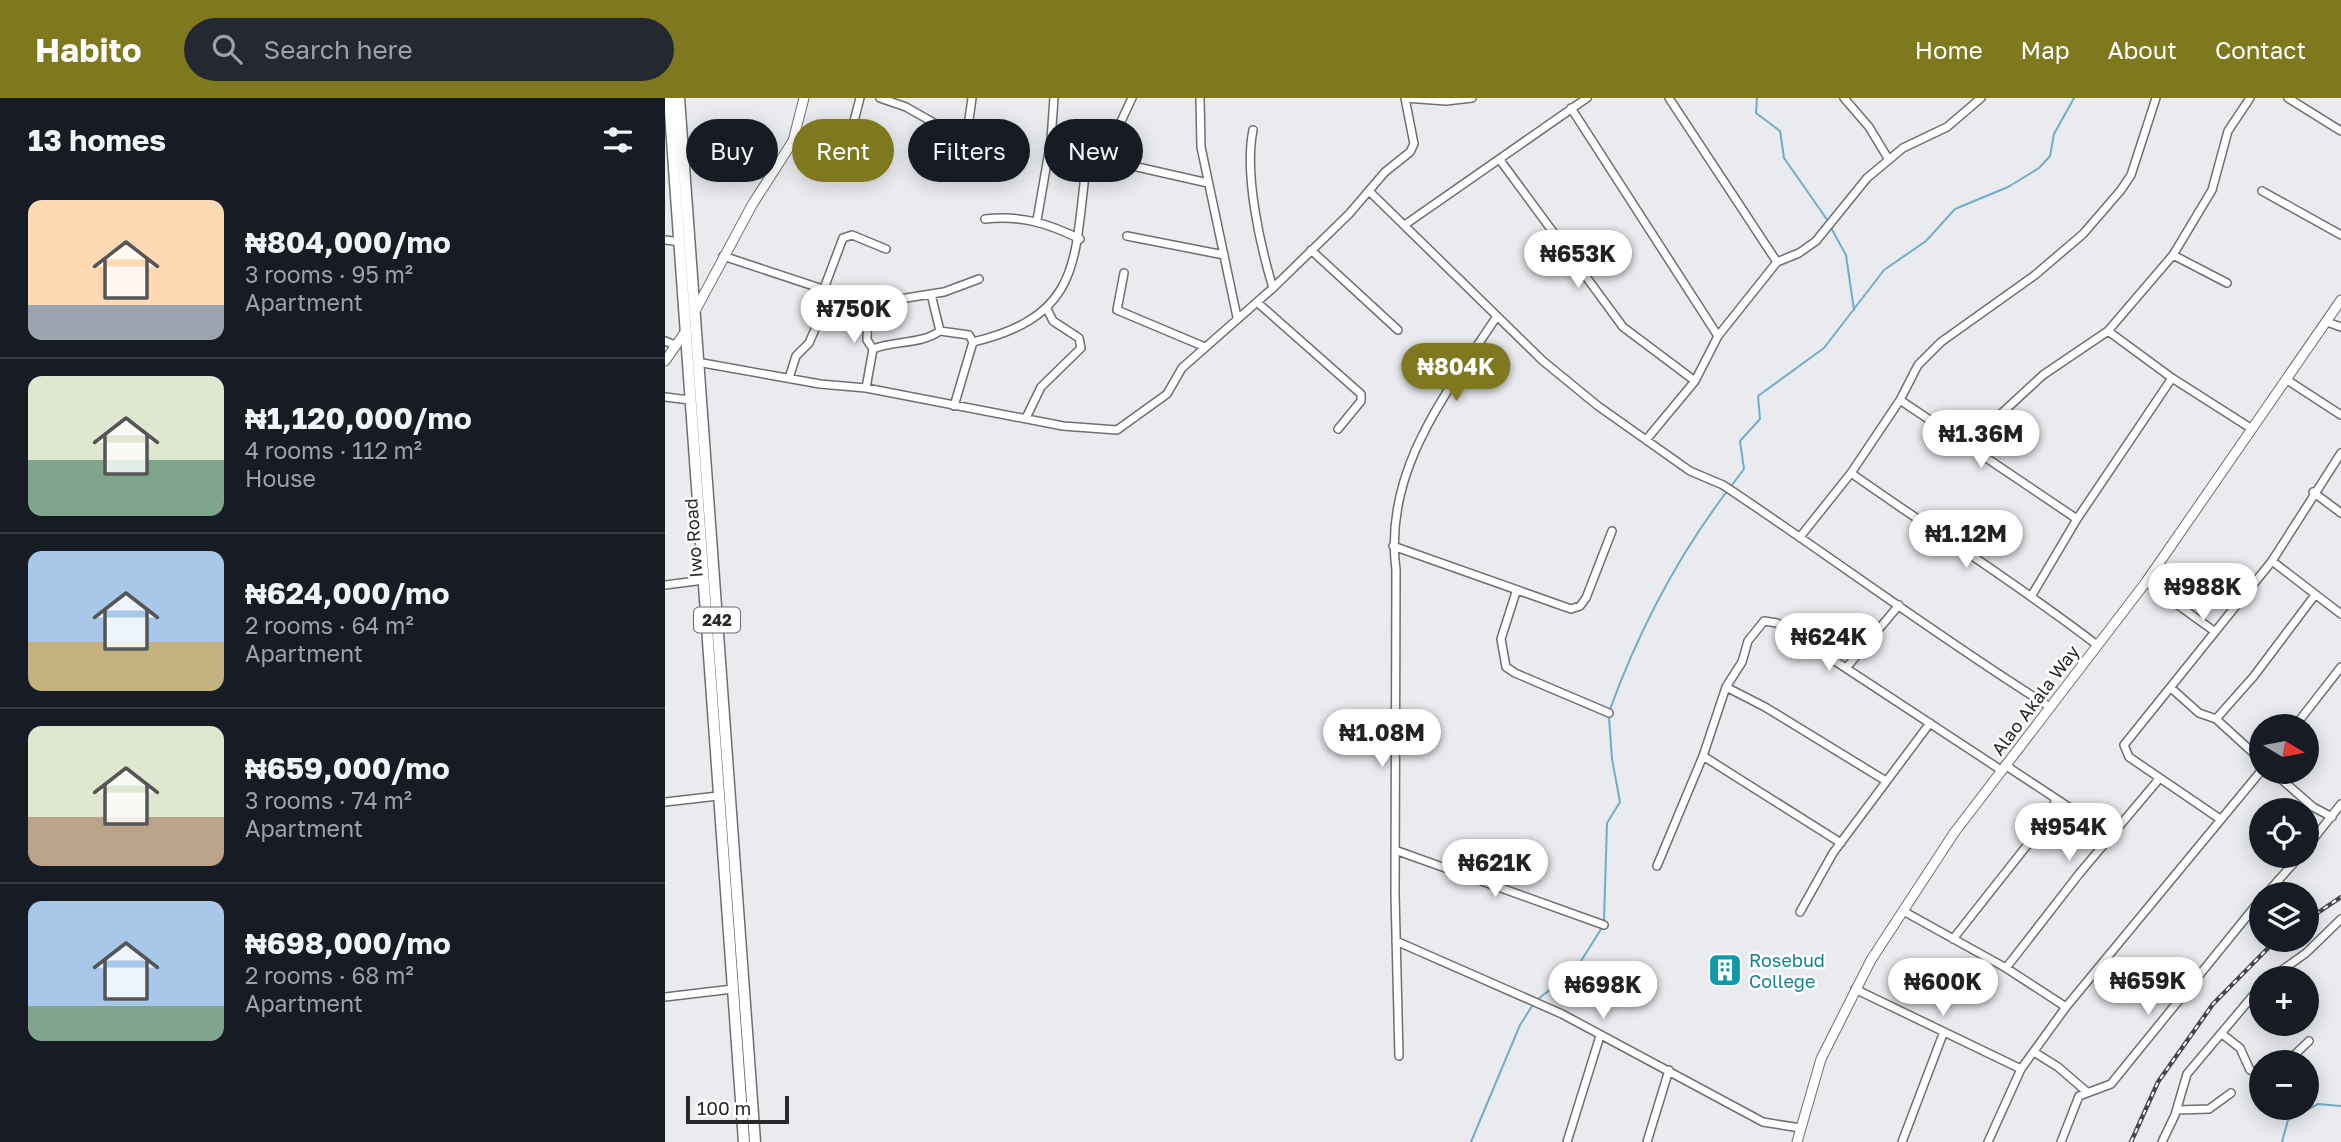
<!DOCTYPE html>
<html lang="en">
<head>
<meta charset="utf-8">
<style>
  body { margin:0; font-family:"Golos Text",sans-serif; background:#242831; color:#f1f3f6; height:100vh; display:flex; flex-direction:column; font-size:26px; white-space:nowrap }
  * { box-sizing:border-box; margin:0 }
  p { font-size:23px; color:#9ea1a6 }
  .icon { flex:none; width:38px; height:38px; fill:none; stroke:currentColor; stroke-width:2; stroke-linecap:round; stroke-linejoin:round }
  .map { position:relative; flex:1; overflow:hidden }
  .panel { display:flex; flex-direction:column; background:#171b24; width:665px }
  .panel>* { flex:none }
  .guide { position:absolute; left:21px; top:21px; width:665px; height:63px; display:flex; gap:14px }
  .needle { width:46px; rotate:100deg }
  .fabs { position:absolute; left:1584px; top:616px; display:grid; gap:14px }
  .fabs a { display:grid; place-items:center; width:70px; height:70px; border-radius:50%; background:#171b24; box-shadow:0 4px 18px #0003; font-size:35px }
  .scale { position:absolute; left:21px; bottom:18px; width:103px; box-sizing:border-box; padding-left:7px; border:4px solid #28292a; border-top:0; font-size:19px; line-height:24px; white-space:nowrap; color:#28292a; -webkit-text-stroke:5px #fff; paint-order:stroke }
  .price { position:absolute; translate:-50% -60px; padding:0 16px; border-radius:24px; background:#fff; color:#222; font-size:23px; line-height:46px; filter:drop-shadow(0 2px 4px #0008) }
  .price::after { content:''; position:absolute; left:50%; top:42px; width:21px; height:16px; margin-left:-10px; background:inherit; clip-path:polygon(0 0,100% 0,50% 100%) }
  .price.current { background:#7e781e; color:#fff }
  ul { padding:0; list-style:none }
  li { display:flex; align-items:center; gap:21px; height:175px; padding:0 28px }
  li+li { border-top:2px solid #363941 }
  li span { display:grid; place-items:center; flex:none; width:196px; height:140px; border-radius:14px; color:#555 }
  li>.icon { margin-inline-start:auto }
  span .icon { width:84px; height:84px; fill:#fffc; stroke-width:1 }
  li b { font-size:30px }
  h2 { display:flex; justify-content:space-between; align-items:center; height:84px; padding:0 28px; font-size:30px }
  .pill { padding:0 24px; border-radius:32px; background:#171b24; box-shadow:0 4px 18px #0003; font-size:24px; line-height:63px }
  .pill.current { background:#7e781e; color:#fff }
  header { display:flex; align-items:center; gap:42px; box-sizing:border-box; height:98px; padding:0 35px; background:#7e781e; color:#fff }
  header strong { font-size:33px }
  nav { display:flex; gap:38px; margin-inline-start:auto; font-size:24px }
  .search { width:490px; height:63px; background:#242831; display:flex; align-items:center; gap:18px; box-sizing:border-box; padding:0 24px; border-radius:38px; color:#9ea1a6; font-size:26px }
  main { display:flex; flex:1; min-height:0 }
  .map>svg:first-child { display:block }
</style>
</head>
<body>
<header>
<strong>Habito</strong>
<div class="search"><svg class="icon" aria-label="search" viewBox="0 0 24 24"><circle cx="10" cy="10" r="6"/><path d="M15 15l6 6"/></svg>Search here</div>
<nav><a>Home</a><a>Map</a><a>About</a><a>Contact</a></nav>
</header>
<main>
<section class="panel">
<h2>13 homes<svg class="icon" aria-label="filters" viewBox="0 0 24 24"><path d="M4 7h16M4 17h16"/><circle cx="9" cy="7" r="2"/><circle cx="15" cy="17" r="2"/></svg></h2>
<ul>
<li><span style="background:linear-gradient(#ffd9b3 75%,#9aa5b1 0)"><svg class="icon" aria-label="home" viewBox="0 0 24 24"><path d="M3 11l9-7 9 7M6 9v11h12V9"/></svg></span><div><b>₦804,000/mo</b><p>3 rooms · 95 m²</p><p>Apartment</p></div></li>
<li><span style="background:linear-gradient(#dfe7d0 60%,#7fa58c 0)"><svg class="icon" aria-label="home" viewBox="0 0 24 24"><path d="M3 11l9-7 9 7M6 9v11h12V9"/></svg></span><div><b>₦1,120,000/mo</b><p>4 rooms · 112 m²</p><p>House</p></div></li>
<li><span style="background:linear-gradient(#a9c7e8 65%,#c2b280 0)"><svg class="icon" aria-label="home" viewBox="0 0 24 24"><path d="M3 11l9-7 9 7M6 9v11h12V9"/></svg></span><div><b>₦624,000/mo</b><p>2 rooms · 64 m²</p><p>Apartment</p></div></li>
<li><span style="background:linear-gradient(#dfe7d0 65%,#b9a48a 0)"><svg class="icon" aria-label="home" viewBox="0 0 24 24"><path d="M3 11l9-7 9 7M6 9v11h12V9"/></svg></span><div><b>₦659,000/mo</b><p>3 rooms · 74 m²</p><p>Apartment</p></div></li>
<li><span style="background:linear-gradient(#a9c7e8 75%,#7fa58c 0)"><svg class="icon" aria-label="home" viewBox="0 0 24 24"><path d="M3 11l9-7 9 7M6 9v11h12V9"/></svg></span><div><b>₦698,000/mo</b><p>2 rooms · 68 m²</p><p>Apartment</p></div></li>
</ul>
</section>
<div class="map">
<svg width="1676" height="1044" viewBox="0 0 1676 1044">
  <rect width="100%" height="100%" fill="#e9ebef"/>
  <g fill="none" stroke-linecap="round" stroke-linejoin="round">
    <path stroke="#72acc8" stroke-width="2" d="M1092,0L1091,15L1115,33L1119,60L1163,123
      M1165,128L1181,157L1189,212
      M1067,387L1079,371L1075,343L1095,321L1093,298L1159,250L1219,172L1261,143L1290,111L1343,89L1374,70L1385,58L1389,36L1409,0
      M944,614C973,534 1012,459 1063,392
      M939,822L942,725L955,704L947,661L944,619
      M873,901L911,871L938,828
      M806,1044L855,927L869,905
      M1617,1044L1623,1022L1653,1006L1676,1008"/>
    <g stroke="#6e6f73" stroke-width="10">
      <path id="minor" d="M215,0L241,9L301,43
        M307,0L301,43L307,54L329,56
        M535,0L536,49L572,219
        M740,0L781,3L807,0
        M1004,0L1112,164
        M1179,0L1204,29L1224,62
        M1623,0L1676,33
        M906,10L1053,238
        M189,23L195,0
        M452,32L467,0
        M588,32C579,76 595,147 608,190
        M835,62L958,229L1030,283
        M459,66L543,85
        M704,93L878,263L933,308L1025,373L1058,387C1168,460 1273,539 1385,609
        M1597,93L1676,137
        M320,121C356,117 382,125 415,141
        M372,122L386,42L389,0
        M741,126L922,0
        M462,138L559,157
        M0,142L15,144
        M646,152L733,232
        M1508,157L1562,185
        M58,158L203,206L279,194L314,181
        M459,175L452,212L540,249
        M593,205L696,296V303L673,331
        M1662,224L1676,229
        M275,233L304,237L308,244
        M1443,233L1507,280L1587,331
        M0,243L10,247
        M208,251C230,242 255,247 275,233L266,196
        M32,264L155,286L201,290L398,328L452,332L502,296L517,270L608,190L684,116L720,74L745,54L749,46L740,0
        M124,280L131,258L144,245L157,215L158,193L178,140L187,137L221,151
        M1622,282L1676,317
        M201,290L208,251L202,242L203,206
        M0,299L25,302
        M1235,302L1412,421
        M289,308L308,244C417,218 409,162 421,69
        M361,320L376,289L416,250L414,240L388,223L382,211
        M981,342L1030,283L1053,238L1112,164L1134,155L1151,143L1202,80L1238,50L1282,29L1316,0
        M1312,352L1325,326L1378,277L1443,233L1508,157L1547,92L1563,33L1585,0
        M1186,375C1268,433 1353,486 1432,547
        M1648,394L1676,415
        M1135,439L1186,375L1235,302L1253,267L1276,244L1370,177L1418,136L1456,92L1466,77L1491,0
        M728,448L906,511L915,508L921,500L947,433
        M1607,463L1676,516
        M1481,484L1549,533
        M0,487L39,482
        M851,494L836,541L841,569L850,575L944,615
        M1367,497L1412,421L1507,280
        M1182,569L1234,507
        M1061,589L1100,609L1221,683
        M1506,590L1534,615L1551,621L1562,631L1596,662
        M1551,621L1589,578L1650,497
        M1630,628L1676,569
        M1340,667L1446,737
        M1608,674L1648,709L1667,719
        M0,704L53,698
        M1555,721L1464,659L1459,647L1607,463L1676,355
        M1176,745L1038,658L1061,589L1077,564L1083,543L1099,523L1112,525L1336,672
        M1642,749L1676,706
        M730,752L939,827
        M992,768L1038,658
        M1601,796L1635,758
        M1135,814L1168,755L1265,625
        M1240,814L1341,870L1401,909
        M1288,841L1382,722L1391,701
        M731,843L897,916L1098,1024L1135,1030
        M1341,870L1414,776L1494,681
        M1606,880L1641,855L1676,821
        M1190,891L1356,971
        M0,899L68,891
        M1557,936L1575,950L1585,972L1596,976
        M1369,954L1393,969L1422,994
        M734,958L730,796L731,472C718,373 781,296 832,218
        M1622,964L1644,943
        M1512,1012L1544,1011L1566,995
        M902,1044L935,938
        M982,1044L1004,972
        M1237,1044L1278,936
        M1323,1044L1356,971L1401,909L1596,673
        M1396,1044L1414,998L1446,986L1596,801
        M1497,1044L1510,1017L1522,976L1596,888"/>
    </g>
    <g stroke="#6e6f73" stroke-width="11">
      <path id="tertiary" d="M29,215L87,107L128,43L139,0
        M0,263L21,233
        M1132,1044L1156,961L1206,862L1289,735L1481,484L1676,202"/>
    </g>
    <g stroke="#6e6f73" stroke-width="13">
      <path id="primary" d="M4,0L79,1044
        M14,0L90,1044"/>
    </g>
    <use href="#minor" stroke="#fff" stroke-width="7"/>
    <use href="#tertiary" stroke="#fff" stroke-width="9"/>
    <use href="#primary" stroke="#fff" stroke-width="10"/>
    <g stroke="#454647" stroke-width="4.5">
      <path id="rail" d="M1642,822L1676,799
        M1466,1044L1493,984L1548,906L1611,842"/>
    </g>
    <use href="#rail" stroke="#fff" stroke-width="2" stroke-dasharray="5" stroke-linecap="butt"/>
  </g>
  <defs>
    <g id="building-square" transform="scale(1.75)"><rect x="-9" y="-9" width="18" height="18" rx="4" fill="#0f9aa8" stroke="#fff"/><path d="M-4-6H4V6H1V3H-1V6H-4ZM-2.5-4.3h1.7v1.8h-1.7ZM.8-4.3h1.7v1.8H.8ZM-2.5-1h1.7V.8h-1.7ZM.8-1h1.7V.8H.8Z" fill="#fff"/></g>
  </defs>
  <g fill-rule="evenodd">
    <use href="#building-square" x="1060" y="872"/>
  </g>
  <g text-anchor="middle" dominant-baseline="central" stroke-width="5" stroke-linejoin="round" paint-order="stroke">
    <rect fill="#fff" stroke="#68696a" stroke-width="2" x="29" y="509.5" width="46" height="25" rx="5"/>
    <g font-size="16" font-weight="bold" fill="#28292a">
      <text x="52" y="522">242</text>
    </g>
    <g font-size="18" fill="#28292a" stroke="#fff">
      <text transform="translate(28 440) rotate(-94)">Iwo Road</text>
      <text transform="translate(1370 602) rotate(-53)">Alao Akala Way</text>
    </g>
    <g font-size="18" fill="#0d838f" stroke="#fff" text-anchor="start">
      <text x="1084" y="862">Rosebud<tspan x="1084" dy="21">College</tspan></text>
    </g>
  </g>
</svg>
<div class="fabs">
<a><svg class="needle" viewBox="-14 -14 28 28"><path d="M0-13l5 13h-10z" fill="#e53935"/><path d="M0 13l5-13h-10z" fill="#9ea1a6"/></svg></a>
<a><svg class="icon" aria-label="locate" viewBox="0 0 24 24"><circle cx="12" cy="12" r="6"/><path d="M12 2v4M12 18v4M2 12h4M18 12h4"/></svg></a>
<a><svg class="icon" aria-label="layers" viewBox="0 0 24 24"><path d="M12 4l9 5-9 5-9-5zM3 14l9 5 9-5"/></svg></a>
<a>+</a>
<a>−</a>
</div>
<div class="scale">100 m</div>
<b class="price" style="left:913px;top:192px">₦653K</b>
<b class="price" style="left:189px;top:247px">₦750K</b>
<b class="price current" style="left:791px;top:305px">₦804K</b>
<b class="price" style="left:1316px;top:372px">₦1.36M</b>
<b class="price" style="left:1301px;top:472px">₦1.12M</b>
<b class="price" style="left:1538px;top:525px">₦988K</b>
<b class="price" style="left:1164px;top:575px">₦624K</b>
<b class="price" style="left:717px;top:671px">₦1.08M</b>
<b class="price" style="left:1404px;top:765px">₦954K</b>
<b class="price" style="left:830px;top:801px">₦621K</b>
<b class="price" style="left:1483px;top:919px">₦659K</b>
<b class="price" style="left:1278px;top:920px">₦600K</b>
<b class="price" style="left:938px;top:923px">₦698K</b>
<div class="guide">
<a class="pill">Buy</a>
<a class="pill current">Rent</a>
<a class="pill">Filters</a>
<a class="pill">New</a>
</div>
</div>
</main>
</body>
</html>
